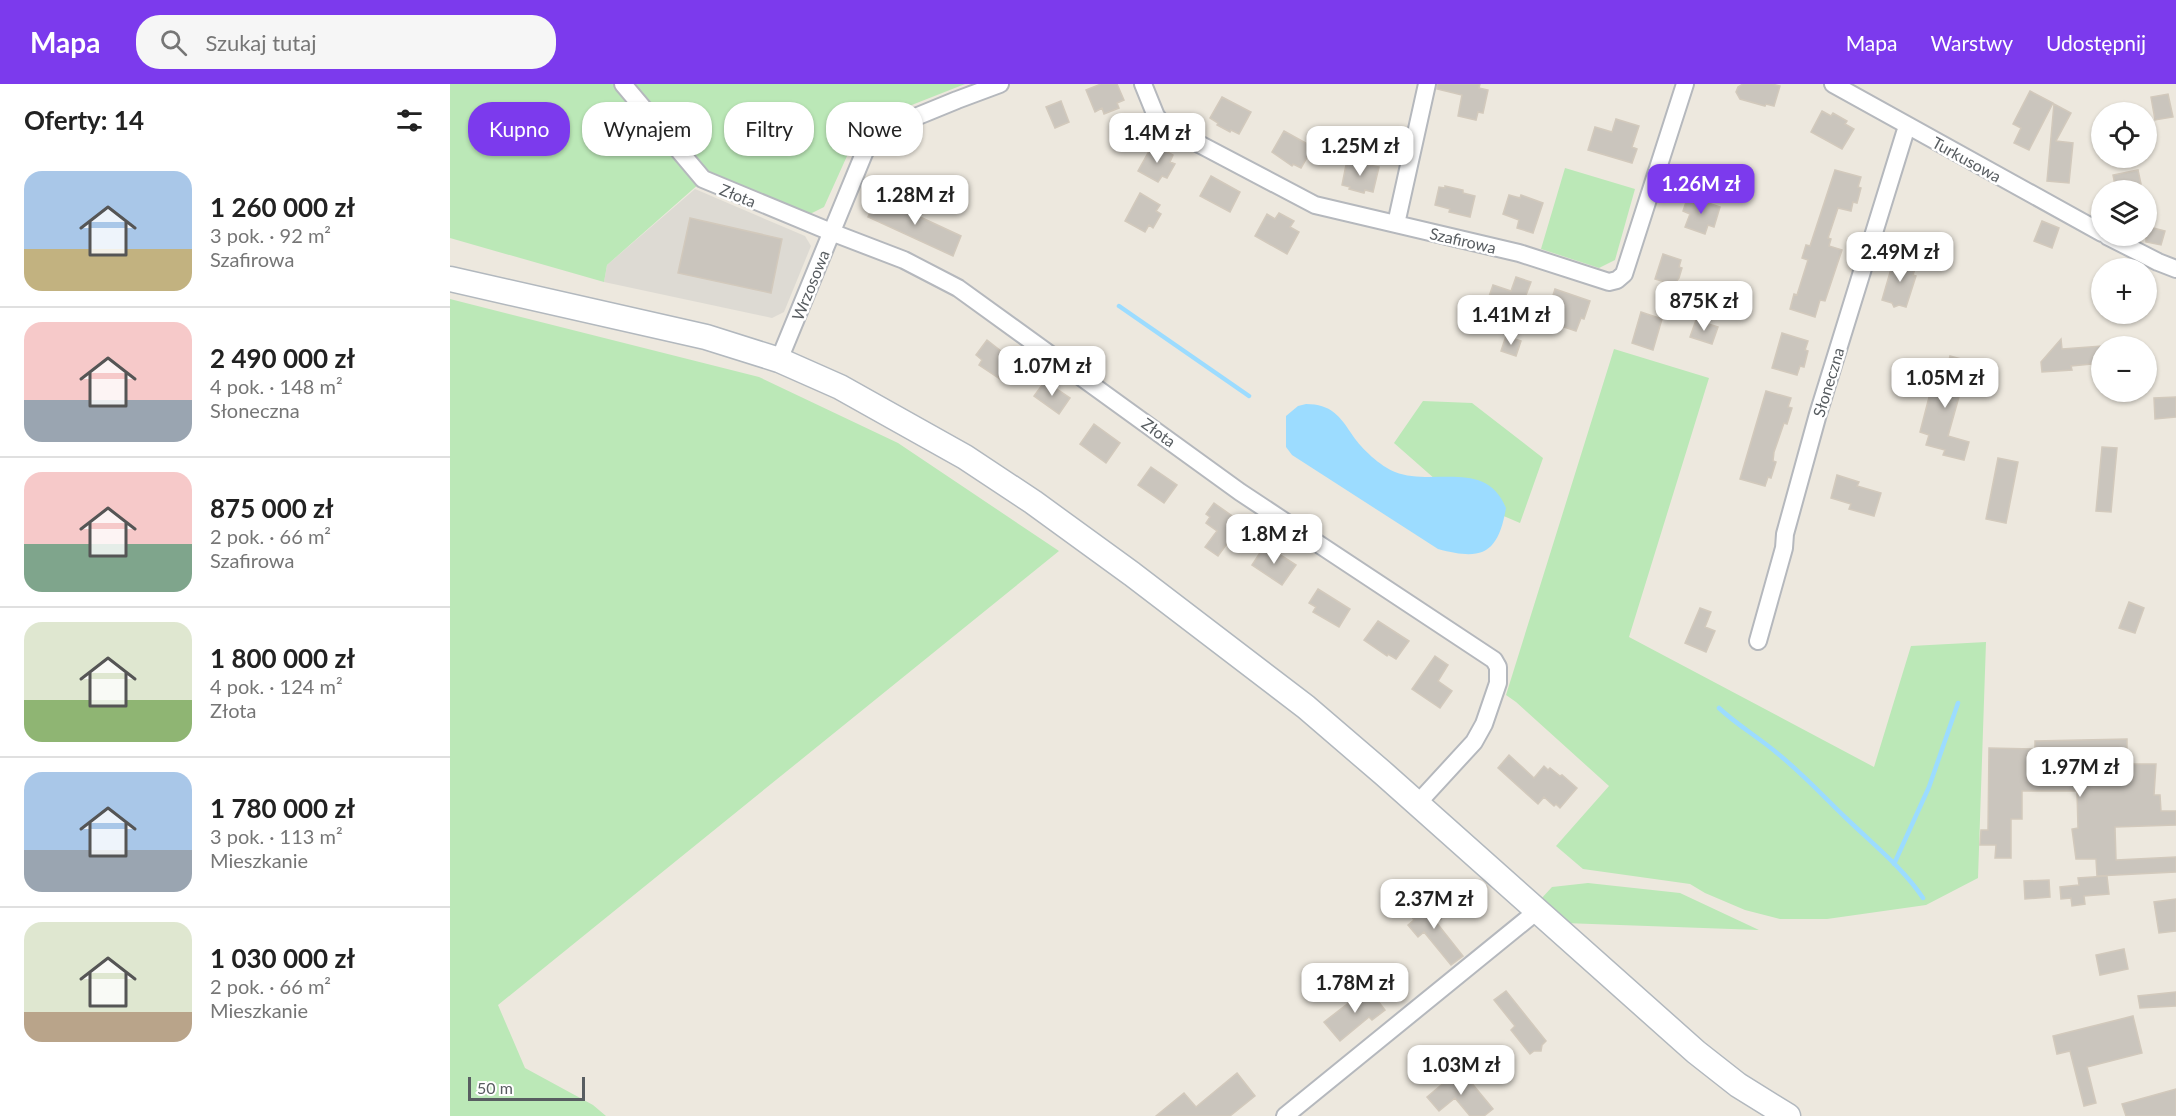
<!DOCTYPE html>
<html lang="pl">
<head>
<meta charset="utf-8">
<style>
  body { margin:0; font-family:Lato,sans-serif; background:#f6f6f6; color:#222; height:100vh; display:flex; flex-direction:column; font-size:22px; white-space:nowrap }
  * { box-sizing:border-box; margin:0 }
  p { font-size:20px; color:#767676 }
  .icon { flex:none; width:33px; height:33px; fill:none; stroke:currentColor; stroke-width:2; stroke-linecap:round; stroke-linejoin:round }
  .map { position:relative; flex:1; overflow:hidden }
  .drawer { display:flex; flex-direction:column; background:#fff; width:450px }
  .drawer>* { flex:none }
  .guide { position:absolute; left:18px; top:18px; width:570px; height:54px; display:flex; gap:12px }
  .buttons { position:absolute; left:1641px; top:18px; display:grid; gap:12px }
  .buttons a { display:grid; place-items:center; width:66px; height:66px; border-radius:50%; background:#fff; box-shadow:0 2px 4px #0004; font-size:30px }
  .scale { position:absolute; left:18px; bottom:15px; width:117px; box-sizing:border-box; padding-left:6px; border:3px solid #585d61; border-top:0; font-size:16px; line-height:21px; white-space:nowrap; color:#585d61; -webkit-text-stroke:4px #fff; paint-order:stroke }
  .price { position:absolute; translate:-50% -51px; padding:0 14px; border-radius:12px; background:#fff; color:#222; font-size:20px; line-height:39px; filter:drop-shadow(0 2px 3px #0008) }
  .price::after { content:''; position:absolute; left:50%; top:36px; width:18px; height:14px; margin-left:-9px; background:inherit; clip-path:polygon(0 0,100% 0,50% 100%) }
  .price.selected { background:#7c3aed; color:#fff }
  ul { padding:0; list-style:none }
  li { display:flex; align-items:center; gap:18px; height:150px; padding:0 24px }
  li+li { border-top:2px solid #e0e0e0 }
  li span { display:grid; place-items:center; flex:none; width:168px; height:120px; border-radius:18px; color:#555 }
  li>.icon { margin-inline-start:auto }
  span .icon { width:72px; height:72px; fill:#fffc; stroke-width:1 }
  li b { font-size:26px }
  h2 { display:flex; justify-content:space-between; align-items:center; height:72px; padding:0 24px; font-size:26px }
  .chip { padding:0 21px; border-radius:24px; background:#fff; box-shadow:0 2px 4px #0004; font-size:21px; line-height:54px }
  .chip.selected { background:#7c3aed; color:#fff }
  header { display:flex; align-items:center; gap:36px; box-sizing:border-box; height:84px; padding:0 30px; background:#7c3aed; color:#fff }
  header strong { font-size:28px }
  nav { display:flex; gap:33px; margin-inline-start:auto; font-size:21px }
  .search { width:420px; height:54px; background:#f6f6f6; display:flex; align-items:center; gap:15px; box-sizing:border-box; padding:0 21px; border-radius:24px; color:#767676; font-size:22px }
  main { display:flex; flex:1; min-height:0 }
  .map>svg:first-child { display:block }
</style>
</head>
<body>
<header>
<strong>Mapa</strong>
<div class="search"><svg class="icon" aria-label="search" viewBox="0 0 24 24"><circle cx="10" cy="10" r="6"/><path d="M15 15l6 6"/></svg>Szukaj tutaj</div>
<nav><a>Mapa</a><a>Warstwy</a><a>Udostępnij</a></nav>
</header>
<main>
<section class="drawer">
<h2>Oferty: 14<svg class="icon" aria-label="filters" viewBox="0 0 24 24"><path d="M4 7h16M4 17h16"/><circle cx="9" cy="7" r="2"/><circle cx="15" cy="17" r="2"/></svg></h2>
<ul>
<li><span style="background:linear-gradient(#a9c7e8 65%,#c2b280 0)"><svg class="icon" aria-label="home" viewBox="0 0 24 24"><path d="M3 11l9-7 9 7M6 9v11h12V9"/></svg></span><div><b>1 260 000 zł</b><p>3 pok. · 92 m²</p><p>Szafirowa</p></div></li>
<li><span style="background:linear-gradient(#f6c9c9 65%,#9aa5b1 0)"><svg class="icon" aria-label="home" viewBox="0 0 24 24"><path d="M3 11l9-7 9 7M6 9v11h12V9"/></svg></span><div><b>2 490 000 zł</b><p>4 pok. · 148 m²</p><p>Słoneczna</p></div></li>
<li><span style="background:linear-gradient(#f6c9c9 60%,#7fa58c 0)"><svg class="icon" aria-label="home" viewBox="0 0 24 24"><path d="M3 11l9-7 9 7M6 9v11h12V9"/></svg></span><div><b>875 000 zł</b><p>2 pok. · 66 m²</p><p>Szafirowa</p></div></li>
<li><span style="background:linear-gradient(#dfe7d0 65%,#8fb573 0)"><svg class="icon" aria-label="home" viewBox="0 0 24 24"><path d="M3 11l9-7 9 7M6 9v11h12V9"/></svg></span><div><b>1 800 000 zł</b><p>4 pok. · 124 m²</p><p>Złota</p></div></li>
<li><span style="background:linear-gradient(#a9c7e8 65%,#9aa5b1 0)"><svg class="icon" aria-label="home" viewBox="0 0 24 24"><path d="M3 11l9-7 9 7M6 9v11h12V9"/></svg></span><div><b>1 780 000 zł</b><p>3 pok. · 113 m²</p><p>Mieszkanie</p></div></li>
<li><span style="background:linear-gradient(#dfe7d0 75%,#b9a48a 0)"><svg class="icon" aria-label="home" viewBox="0 0 24 24"><path d="M3 11l9-7 9 7M6 9v11h12V9"/></svg></span><div><b>1 030 000 zł</b><p>2 pok. · 66 m²</p><p>Mieszkanie</p></div></li>
</ul>
</section>
<div class="map">
<svg width="1726" height="1032" viewBox="0 0 1726 1032">
  <rect width="100%" height="100%" fill="#ede8de"/>
  <path fill="#dddad3" d="M245,105L355,152L361,162L334,228L322,234L154,198L157,181Z"/>
  <path fill="#bbe8b7" d="M0,0H515L411,41L374,123L360,130L259,91L157,181L154,198L0,154Z
    M1115,84L1185,105L1165,176L1149,184L1091,165Z
    M0,215L309,293L448,359L609,467L48,921L75,984L143,1021L156,1032H0Z
    M1164,265L1259,294L1179,553L1424,683L1461,562L1536,558L1528,794L1476,821L1377,835H1330L1295,826L1255,809L1240,800L1133,785L1106,762L1159,702L1066,618L1056,611Z
    M973,317L1022,319L1093,374L1070,439L1002,410L944,359Z
    M1138,799L1230,809L1309,846L1114,839L1090,816L1102,803Z"/>
  <path fill="#9cdcff" d="M856,320C881,320 890,332 903,352C912,365 930,382 945,388C983,403 1036,374 1056,424C1048,470 1032,477 988,465L842,371L836,363V332L848,322Z"/>
  <g fill="none" stroke-linecap="round" stroke-linejoin="round">
    <path stroke="#9cdcff" stroke-width="4.5" d="M669,222L799,312
      M1269,624C1287,641 1308,653 1327,669C1352,689 1374,713 1397,735C1423,760 1453,784 1473,814
      M1444,780L1479,703L1508,619"/>
  </g>
  <path fill="#cac5bd" stroke="#d2c9bc" stroke-width="1.5" d="M667,0L674,16L667,19L669,24L654,30L652,24L645,28L636,6L651,0Z
    M988,0H1030L1029,4L1038,6L1033,29L1028,28L1026,36L1008,32L1012,11L987,5Z
    M1293,0H1322L1330,2L1324,22L1316,20L1315,22L1290,15L1286,8L1288,3Z
    M1580,7L1603,19L1579,66L1564,59L1571,44L1563,40Z
    M1718,10L1723,33L1705,36L1701,13Z
    M772,13L801,28L789,50L781,46L780,48L767,41L768,39L760,34Z
    M611,17L619,38L605,44L596,23Z
    M1604,20L1621,29L1606,57L1623,59L1619,99L1597,97Z
    M1372,27L1381,32L1383,29L1397,37L1395,40L1404,45L1392,65L1361,48Z
    M1166,35L1189,42L1182,63L1187,65L1182,79L1138,66L1145,43L1162,48Z
    M834,47L863,63L851,84L843,80L842,82L822,68Z
    M703,60L723,71L720,78L725,80L717,94L712,92L708,98L688,87Z
    M897,76L929,83L923,108L915,106L914,109L899,105L900,103L892,101Z
    M1385,86L1411,93L1408,103L1411,104L1407,119L1403,118L1401,127L1388,124L1378,154L1381,155L1379,162L1392,166L1375,217L1370,216L1365,233L1340,225L1344,210L1347,211L1358,176L1352,174L1356,161L1360,162Z
    M1688,86L1691,100L1666,106L1663,91Z
    M761,92L790,108L780,128L750,112Z
    M995,102L1013,106V109L1025,112L1020,133L999,128L1000,125L985,121L989,103L995,104Z
    M690,109L710,121L706,127L711,130L703,144L699,141L695,148L675,137Z
    M1059,111L1070,114L1071,111L1093,119L1083,149L1067,144L1069,136L1053,130Z
    M1238,112L1270,123L1264,143L1258,141L1255,150L1235,143L1240,130L1233,127Z
    M427,113L511,152L503,172L418,133Z
    M829,129L844,137L840,143L849,148L837,170L805,152L817,130L825,135Z
    M240,134L332,155L321,209L228,189Z
    M1592,137L1609,144L1602,164L1584,157Z
    M1696,142L1715,147L1711,161L1696,158Z
    M1213,170L1231,176L1229,183L1232,184L1229,194L1226,198L1218,203L1215,198L1205,195Z
    M1448,172L1467,178L1463,191L1466,192L1456,223L1449,221L1444,223L1442,219L1432,216L1441,185H1444Z
    M1066,193L1081,198L1068,232L1045,225L1046,221L1037,218L1043,201L1061,207Z
    M1105,205L1140,217L1134,235L1131,234L1126,247L1108,241L1110,234L1097,230Z
    M1191,228L1212,235L1203,266L1182,259Z
    M1246,236L1268,243L1262,260L1240,253Z
    M1332,249L1358,257L1355,266L1358,267L1354,283L1350,282L1347,291L1322,284Z
    M1056,252L1071,257L1066,272L1051,267Z
    M1611,255L1612,265L1652,262V279L1621,282L1622,286L1592,288L1591,278Z
    M537,256L566,279L553,297L529,281L532,276L526,271Z
    M1500,272L1519,277L1498,352L1519,358L1514,376L1493,371L1495,366L1476,361L1479,351L1470,348L1486,286L1496,288Z
    M595,297L620,314L609,330L584,312Z
    M1316,307L1341,314L1338,323L1342,324L1337,340L1334,339L1324,368L1323,377L1326,378L1321,394L1318,393L1315,402L1290,395Z
    M1726,313V333L1705,335L1704,314Z
    M644,340L670,359L656,379L630,360Z
    M1652,363L1667,364L1661,428L1646,427Z
    M1548,374L1568,378L1556,439L1536,435Z
    M701,383L727,401L714,419L688,401Z
    M1387,391L1409,398L1407,402L1431,409L1424,432L1399,425L1401,420L1381,414Z
    M764,419L792,439L768,472L755,463L767,447L756,439L760,433L756,430Z
    M815,461L846,481L832,501L802,481Z
    M868,505L900,525L889,543L863,528L866,523L859,519Z
    M1679,518L1694,524L1685,549L1669,544Z
    M1250,524L1261,528L1255,543L1265,547L1256,568L1235,559Z
    M928,537L959,557L946,575L938,570L937,572L914,556Z
    M985,572L998,581L988,597L1002,607L990,624L962,605Z
    M1677,655V680H1706L1704,711H1710L1711,727H1726V741L1665,743L1666,776L1726,773V788L1647,792L1646,775H1626L1622,745L1628,744L1627,707H1572V735H1561V774H1545L1546,761H1530L1531,746H1538L1539,664L1585,665V657Z
    M1059,671L1084,694L1094,682L1098,686L1100,684L1110,692L1112,691L1127,704L1110,724L1106,720L1104,722L1094,713L1088,720L1048,684Z
    M1657,792L1659,810L1634,812L1635,820L1622,822L1621,814L1611,815L1610,803L1629,801L1628,794Z
    M1599,796L1600,813L1575,815L1574,797Z
    M980,812L990,825L986,829L991,835L986,838L1013,872L1001,881L974,848L968,853L958,841L964,836L960,830Z
    M1726,815V847L1709,849L1704,818Z
    M1674,865L1678,885L1650,891L1646,871Z
    M918,904L935,926L922,936L919,933L890,957L874,938Z
    M1056,907L1096,957L1092,961L1091,967H1084L1080,970L1061,946L1065,942L1044,916Z
    M1726,908V922L1690,924L1688,912Z
    M1683,932L1692,969L1637,983L1646,1019L1634,1022L1620,967L1607,970L1603,952Z
    M1010,985L1043,1025L1034,1032H1020L1005,1014L989,1027L977,1013Z
    M787,989L805,1012L780,1032H706L734,1009L746,1023Z
    M1726,1005V1032H1676L1672,1020Z"/>
  <g fill="none" stroke-linecap="round" stroke-linejoin="round">
    <g stroke="#b5b8bd" stroke-width="20">
      <path id="street" d="M173,0L253,95L381,148L454,176L508,204L790,408L1044,576L1048,583V599L1034,640L1024,658L967,720
        M693,0L706,32L713,41L865,121L1069,169L1159,198L1167,196L1174,190L1235,0
        M1383,0L1652,149
        M946,140L977,0
        M1657,152L1708,178L1726,185
        M329,276L415,67L441,43L507,16L550,0
        M1308,557L1334,464L1335,450L1368,330L1457,42
        M835,1032L1087,827"/>
    </g>
    <g stroke="#b2b8be" stroke-width="27">
      <path id="secondary" d="M0,195L256,253L329,276L390,303L515,373L583,418L682,490L856,623L934,690L1246,968L1288,1001L1338,1032"/>
    </g>
    <use href="#street" stroke="#fff" stroke-width="16"/>
    <use href="#secondary" stroke="#fff" stroke-width="24"/>
  </g>
  <g text-anchor="middle" dominant-baseline="central" stroke-width="5" stroke-linejoin="round" paint-order="stroke">
    <g font-size="16" fill="#585d61" stroke="#fff">
      <text transform="translate(1517 75) rotate(29)">Turkusowa</text>
      <text transform="translate(288 111) rotate(22)">Złota</text>
      <text transform="translate(1013 156) rotate(13)">Szafirowa</text>
      <text transform="translate(360 201) rotate(-68)">Wrzosowa</text>
      <text transform="translate(1378 298) rotate(-73)">Słoneczna</text>
      <text transform="translate(709 348) rotate(36)">Złota</text>
    </g>
  </g>
</svg>
<div class="buttons">
<a><svg class="icon" aria-label="locate" viewBox="0 0 24 24"><circle cx="12" cy="12" r="6"/><path d="M12 2v4M12 18v4M2 12h4M18 12h4"/></svg></a>
<a><svg class="icon" aria-label="layers" viewBox="0 0 24 24"><path d="M12 4l9 5-9 5-9-5zM3 14l9 5 9-5"/></svg></a>
<a>+</a>
<a>−</a>
</div>
<div class="scale">50 m</div>
<b class="price" style="left:707px;top:80px">1.4M zł</b>
<b class="price" style="left:910px;top:93px">1.25M zł</b>
<b class="price selected" style="left:1251px;top:131px">1.26M zł</b>
<b class="price" style="left:465px;top:142px">1.28M zł</b>
<b class="price" style="left:1450px;top:199px">2.49M zł</b>
<b class="price" style="left:1254px;top:248px">875K zł</b>
<b class="price" style="left:1061px;top:262px">1.41M zł</b>
<b class="price" style="left:602px;top:313px">1.07M zł</b>
<b class="price" style="left:1495px;top:325px">1.05M zł</b>
<b class="price" style="left:824px;top:481px">1.8M zł</b>
<b class="price" style="left:1630px;top:714px">1.97M zł</b>
<b class="price" style="left:984px;top:846px">2.37M zł</b>
<b class="price" style="left:905px;top:930px">1.78M zł</b>
<b class="price" style="left:1011px;top:1012px">1.03M zł</b>
<div class="guide">
<a class="chip selected">Kupno</a>
<a class="chip">Wynajem</a>
<a class="chip">Filtry</a>
<a class="chip">Nowe</a>
</div>
</div>
</main>
</body>
</html>
